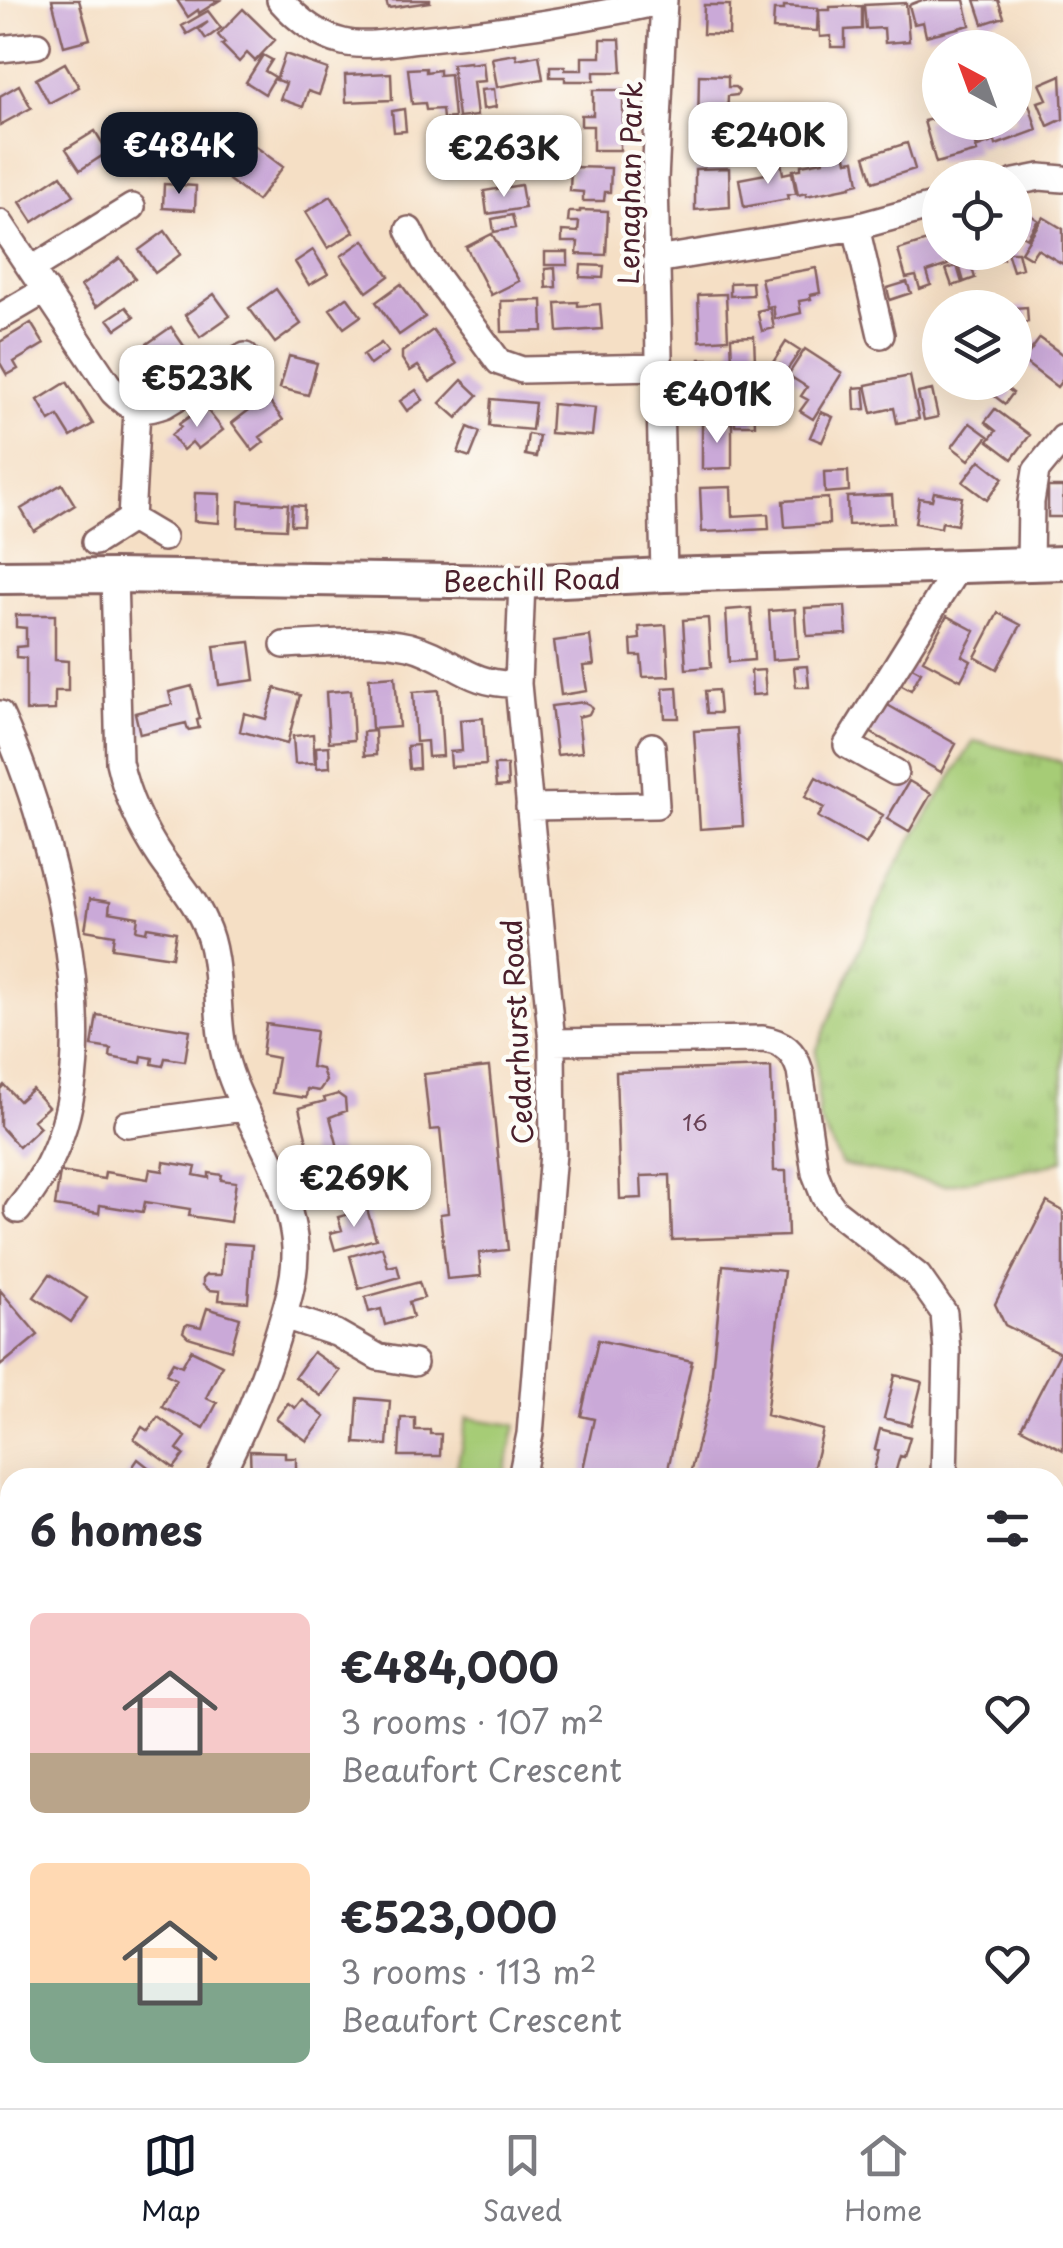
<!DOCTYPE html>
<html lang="en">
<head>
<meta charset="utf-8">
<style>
  body { margin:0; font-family:"Playpen Sans",sans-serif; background:#f7f7f7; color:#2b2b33; height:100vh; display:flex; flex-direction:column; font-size:38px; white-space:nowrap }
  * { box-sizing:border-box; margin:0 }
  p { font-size:32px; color:#7c7c81 }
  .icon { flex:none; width:55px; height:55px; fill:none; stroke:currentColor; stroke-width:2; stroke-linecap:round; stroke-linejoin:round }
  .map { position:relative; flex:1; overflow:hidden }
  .side { position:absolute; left:0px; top:1468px; width:1065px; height:642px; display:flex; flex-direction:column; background:#fff; border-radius:30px 30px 0 0; box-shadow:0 10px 40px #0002 }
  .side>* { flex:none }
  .needle { width:65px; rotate:319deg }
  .buttons { position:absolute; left:922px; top:30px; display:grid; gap:20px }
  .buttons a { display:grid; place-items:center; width:110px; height:110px; border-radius:50%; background:#fff; box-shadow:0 10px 40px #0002; font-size:50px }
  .price { position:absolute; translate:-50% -85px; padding:0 22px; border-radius:20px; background:#fff; color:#222; font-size:32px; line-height:65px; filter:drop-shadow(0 2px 5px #0008) }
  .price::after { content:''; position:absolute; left:50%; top:60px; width:30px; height:22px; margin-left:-15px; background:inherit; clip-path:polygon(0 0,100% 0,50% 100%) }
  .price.selected { background:#111827; color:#fff }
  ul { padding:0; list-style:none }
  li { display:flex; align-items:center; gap:30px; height:250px; padding:0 30px }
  li span { display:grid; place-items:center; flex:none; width:280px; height:200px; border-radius:15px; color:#555 }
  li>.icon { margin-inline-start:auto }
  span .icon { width:120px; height:120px; fill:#fffc; stroke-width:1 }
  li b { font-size:42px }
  h2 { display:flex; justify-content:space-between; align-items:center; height:120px; padding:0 30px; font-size:42px }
  .dock { display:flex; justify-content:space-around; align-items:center; height:140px; border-top:2px solid #e1e1e2; background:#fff; font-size:28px; color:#7c7c81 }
  .dock a { display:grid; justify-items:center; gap:5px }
  .dock .selected { color:#111827 }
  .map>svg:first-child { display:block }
</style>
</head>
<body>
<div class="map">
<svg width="1063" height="2108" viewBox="0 0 1063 2108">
  <defs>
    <pattern id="grass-tufts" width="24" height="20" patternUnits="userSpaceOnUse" patternTransform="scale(2.5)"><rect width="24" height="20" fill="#a6cc76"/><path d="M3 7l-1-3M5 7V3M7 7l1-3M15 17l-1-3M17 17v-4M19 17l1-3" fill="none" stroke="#90af66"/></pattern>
  </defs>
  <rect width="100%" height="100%" fill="#fdfcf7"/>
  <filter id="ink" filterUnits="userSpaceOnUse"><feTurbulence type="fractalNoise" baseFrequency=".01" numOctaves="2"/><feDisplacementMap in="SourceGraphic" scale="20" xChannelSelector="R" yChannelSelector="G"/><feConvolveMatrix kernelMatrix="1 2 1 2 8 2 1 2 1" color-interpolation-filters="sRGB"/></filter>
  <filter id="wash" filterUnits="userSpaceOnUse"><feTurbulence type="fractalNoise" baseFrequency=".0048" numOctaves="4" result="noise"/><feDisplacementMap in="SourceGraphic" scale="40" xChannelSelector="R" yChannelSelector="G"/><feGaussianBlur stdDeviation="2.25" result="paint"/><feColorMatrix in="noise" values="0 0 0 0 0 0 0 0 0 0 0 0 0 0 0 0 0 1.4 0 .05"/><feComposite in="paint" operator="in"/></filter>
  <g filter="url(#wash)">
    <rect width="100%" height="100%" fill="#f5dfc5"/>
    <path fill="url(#grass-tufts)" stroke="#787650" stroke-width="2.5" d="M974,741L1063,762V1160L1046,1166L944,1185L842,1165L819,1119L816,1051L894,868Z"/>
    <path fill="#a6cc76" stroke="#787650" stroke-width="2.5" d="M467,1418L516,1425L504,1477H455Z"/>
    <g id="blocks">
      <path fill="#caa9d8" d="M52,0H79L90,39L64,46Z
        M177,0H220L199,13L198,10L188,17Z
        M386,0H430V2L388,8Z
        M922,0H964L970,25L926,36L923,22L914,24L909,5Z
        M975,0H998L1004,17L983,24Z
        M906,3L909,41L885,43L884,28L866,29L864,5Z
        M704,5H730L729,35L703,34Z
        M784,6L818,8L817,31L773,29L774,10H784Z
        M862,6V29L845,30V47H831V36L820,37L819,10H830V7Z
        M243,9L275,40L255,61L247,53L239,62L222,45L225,43L218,35Z
        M208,11L221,28L206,39L199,29L208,22L187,34L182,26Z
        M601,39H620L622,72H594V81H565V77H550V66H565V70H582V57H601Z
        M285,54L328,69L319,95L308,91L303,107L280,99L286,83L276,80Z
        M516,54L517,59L539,55L543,79L497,87L492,58Z
        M263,55L272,60L265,71L275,77L265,94L246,82Z
        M470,62V64L483,62L485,81L473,82L477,116L458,118L452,64Z
        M65,63L79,87L49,103L36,79Z
        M426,68V72L439,70V75L450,74L454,118L443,119L442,109L426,110L425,103L412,104L408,69Z
        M391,73L392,100L346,102L345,75Z
        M699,75L728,76V87H735L739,91L737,95L728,96L727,120L716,119V131H698Z
        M1061,75L1063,119L1048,126L1038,102L1047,99L1040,84Z
        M19,85L31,108L0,125V96Z
        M494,89L496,107L483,109L481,90Z
        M593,90H623V134H620V150H593V126H581V115H593Z
        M1029,104L1037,130L996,145L995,141L978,147L971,130L977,152L936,163L924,121L940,117V122H947L949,129L969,122H1015V109Z
        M404,109L406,131L394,132L392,111Z
        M168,115L179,129L161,142L172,156L150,173L129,145Z
        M95,131L108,152L80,170L66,149Z
        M843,142L847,161L855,160L859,183L851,185V187L806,196V193L798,195L793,170L801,169V165L823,161L821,146Z
        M907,143L915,169L873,182L865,156Z
        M193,146L199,155L181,165L176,156Z
        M255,146L283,167L257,201L229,180Z
        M774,159L781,162L783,174L792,172L796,193L787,195L788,199L744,207L739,179L771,173L770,164Z
        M571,167L611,168L610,192H605L604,201H583V192L570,191Z
        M729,168L730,207L695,210V169Z
        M61,175L74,195L33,222L20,202Z
        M164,184L196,186L195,210L163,208Z
        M521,185L525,208L487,214L484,191Z
        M331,196L354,232L328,248L306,212Z
        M580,210L608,211L606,255L577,254L578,242H562V231L578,232L579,222H568L569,212H580Z
        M1026,212L1038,220L1027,238L1015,231Z
        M512,215L515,228L494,232L492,219Z
        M1043,217L1063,229V264L1037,249L1031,258L1021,252Z
        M165,231L181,254L155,273L139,250Z
        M492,234L519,281L491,295L466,247Z
        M940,237V252H944L948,265L927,272L931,285L920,289L916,276L906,278L898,250Z
        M364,240L389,276L367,292L341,256Z
        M313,250L328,274L309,285L295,262Z
        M545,252H568V265H545Z
        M963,252H1001L1003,259L990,263L987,253L965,260Z
        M1007,252H1018L1022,268L1013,271Z
        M120,258L135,278L96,307L81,286Z
        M970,262L975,278L964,282L959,265Z
        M581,265L604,266L603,278L580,277Z
        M957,266L962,283L952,286L946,269Z
        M555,268L556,287L546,288L545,269Z
        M816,268L820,293L810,295L811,299L799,301L801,313L775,319L773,306L767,307L761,278Z
        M752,282L753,295L730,296V283Z
        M907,282L911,293L890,300L887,288Z
        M401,284L425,317L399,335L376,302Z
        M276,289L301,324L275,343L249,308Z
        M214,294L230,316L200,337L185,315Z
        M726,294L728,339L700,341L698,295Z
        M347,297L361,316L344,328L330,309Z
        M542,300L543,331L502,332L501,301Z
        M578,302V306L600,304L602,329L558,332L556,303Z
        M126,307L134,317L116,329L108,319Z
        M1027,307L1028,322L1015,323V308Z
        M770,308L774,328L762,331L757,311Z
        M31,323L44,344L14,362L18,369L7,375L0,363V342Z
        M171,327L186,349L146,377L131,355Z
        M433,330L457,364L430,382L418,366L410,371L402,359V352Z
        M754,336L755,362L732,363L731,337Z
        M1040,338L1063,355V379L1057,387L1023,361Z
        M786,342L800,351L785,373L772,364Z
        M381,343L388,352L370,365L363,355Z
        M805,349L842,373L813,419L800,411L808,400L801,396L807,387L788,375Z
        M289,356L317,363L308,395L280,388Z
        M700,359H729V405H701Z
        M910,376L919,419L897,423L894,408L872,413L866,385Z
        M462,380L478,395L457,418L440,403Z
        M67,382L93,424L71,437L58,416L50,421L38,400Z
        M996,382H999L1013,393L1005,404L989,392Z
        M864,387L866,409L855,410L854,388Z
        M416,390L423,400L407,411L400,401Z
        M932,390L938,417L924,420L918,393Z
        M266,397L283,420L260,437L264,442L253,451L232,423Z
        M491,399L535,403L532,430L489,426Z
        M735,401H754L755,425H735Z
        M552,404L595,408L592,436L550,433Z
        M204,406L223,430L198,449L192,442L183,450L171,435L181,427L179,424Z
        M995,409L1030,435L1012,459L988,441L996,431L985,422Z
        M821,412L833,417L822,442L810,437Z
        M702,423H732V468L702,469Z
        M970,423L988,436L969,460L952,447Z
        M468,427L480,432L470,457L458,453Z
        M528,434L539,436L536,457L525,455Z
        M980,460L1003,478L987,500L963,482Z
        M848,471L849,491L825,493L824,472Z
        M62,484L75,505L34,531L21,509Z
        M731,487L732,516L768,514L769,529L702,532L700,488Z
        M1048,487H1063V517H1048Z
        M934,492L962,497L957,525L942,522L941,528L915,523L919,498L932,500Z
        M195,493L220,494L219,523L194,521Z
        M892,495L894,523L848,525L847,497Z
        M828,498L829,524L785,527L783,501Z
        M239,501L288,504L286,529L238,527Z
        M292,505L304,506L303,525H291Z
        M845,606L847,634L807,636L805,608Z
        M751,608L754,660L729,662L726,610Z
        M795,609L798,658L772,660L769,611Z
        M998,613L1021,625L997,669L975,657Z
        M16,615H55V660L68,661V691H55V710L26,711V658L16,657V647L26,646V628L16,627Z
        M947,616L975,631L962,656L971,661L961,680L923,660Z
        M708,618L711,667L686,669L683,620Z
        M666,625L669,676L643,677L641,656H632L631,640L640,639L639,627Z
        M590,636L594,665L583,666L587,691L561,695L554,641Z
        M250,642L255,680L219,685L214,646Z
        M807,666L809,687H796L794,667Z
        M910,666L921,672L911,690L900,684Z
        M764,670L766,694L752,695L751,671Z
        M395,676L399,727L372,729L369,678Z
        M192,686L200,719L197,720L199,728L188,730L186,723L140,734L135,713L172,704L169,692Z
        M677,687L679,718H665L663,688Z
        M275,688L300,695L287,744L240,731L244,713L266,719Z
        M351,690L354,740L329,742L326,692Z
        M439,690L443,756L428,757L427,741L416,742L413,692Z
        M718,690L720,713H707L705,691Z
        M584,702L590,705L592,708L589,714L578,717L582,752L557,755L551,706Z
        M884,703L956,744L941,772L868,731Z
        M483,718L486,765L451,767L450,752L462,751L460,720Z
        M737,728L743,826L700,829L694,731Z
        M375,731L376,755L364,756L363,732Z
        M313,734L315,763L295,764L293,736Z
        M418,745L419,768L409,769L407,746Z
        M329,746L330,767L317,768L316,747Z
        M494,765H507L508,786L496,787Z
        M816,777L883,815L866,844L818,817L824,808L805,797Z
        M909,781L931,794L909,832L887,819Z
        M90,899L110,902L109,912L138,917L136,930L146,932L147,927L176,932L172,957L112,948L114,935L85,930Z
        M97,1015L190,1030L185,1061L165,1058L163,1066L152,1064L153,1058L142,1056L141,1063L110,1057L111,1049L92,1046Z
        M266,1024L316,1031L311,1067L322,1069L326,1081L319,1091L307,1089L306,1098L272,1093L278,1058L262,1055Z
        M489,1067L508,1250L479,1253L481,1276L447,1279L440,1214L448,1213L440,1129L430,1130L424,1074Z
        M771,1067L774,1171H786L788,1236L672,1240L670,1175L641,1176L642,1198L620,1199L616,1072Z
        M4,1085L19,1101L32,1089L48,1107L33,1120L40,1127L19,1147L0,1126V1089Z
        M338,1094L345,1099L346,1111L330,1117L341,1159L313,1166L299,1108L325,1101L324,1098Z
        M164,1162L196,1167L194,1175L209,1178V1173L222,1175L221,1180L236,1182L230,1222L189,1216L190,1209L145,1202L143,1212L100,1205L99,1213L55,1206L60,1172L104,1179L105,1172L148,1179L150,1169L163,1171Z
        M1047,1202L1063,1211V1450L1021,1428L1060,1353L1005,1325L995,1304Z
        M367,1209L376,1239L335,1250L330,1233L342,1230L338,1217Z
        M223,1243L252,1245L248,1302L219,1300L220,1291L209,1290L203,1285V1278L206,1275H221Z
        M382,1247L388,1267L397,1265L400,1277L359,1289L350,1256Z
        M723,1265L784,1271L766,1415L823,1430L811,1478H689L709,1400Z
        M50,1274L87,1298L71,1322L34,1297Z
        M419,1282L424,1298L409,1302L413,1317L385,1325L381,1309L369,1312L365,1297Z
        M0,1290L38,1335L0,1366Z
        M207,1308L240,1318L231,1350L188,1337L183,1332L185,1326L188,1324L201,1327Z
        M598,1340L692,1361L666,1478H581L594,1419L581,1416Z
        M191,1350L222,1365L206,1398L217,1403L204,1428L162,1407L176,1379L166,1374L173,1362L182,1366Z
        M313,1352L340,1371L321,1396L295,1377Z
        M895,1375L922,1382L911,1425L884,1418Z
        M358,1398L390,1401L387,1445L355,1443Z
        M302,1399L325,1417L307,1441L276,1419L288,1403L295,1408Z
        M158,1417L186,1437L177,1449L184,1455L174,1468L134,1439L142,1427L148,1431Z
        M401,1418H415V1430H430V1434H441L440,1456H399Z
        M880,1429L910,1437L904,1457L900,1456L896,1470L909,1473L908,1478H872L879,1450L875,1449Z
        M250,1451L285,1452V1458H296V1478H251Z
        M138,1459L162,1478H125Z
        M10,1637V1685L0,1698V1650Z
        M10,1809V1854L7,1857L0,1849V1818Z
        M5,1958L10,1961V2007L8,2010L0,2004V1964Z
        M176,2100H203L199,2108H177Z
        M430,2100H451L471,2108H427Z
        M683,2100H725L729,2103L725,2108H678Z
        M892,2100H927V2102L894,2108Z"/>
    </g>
  </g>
  <g filter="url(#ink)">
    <use href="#blocks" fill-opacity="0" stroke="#866261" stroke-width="2.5"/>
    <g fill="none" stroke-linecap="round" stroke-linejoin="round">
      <g stroke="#866261" stroke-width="30">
        <path id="minor" d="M280,0C297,19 318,36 343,42C367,48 396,41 420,39C501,31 584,19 664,1
          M664,0L655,180L664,575
          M0,49L37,45
          M1015,182L1040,177L1063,179
          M0,223L113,392C132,410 139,414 164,405L245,356
          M856,227L881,335
          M409,230L424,260L499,362L522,370L659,367
          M656,260L856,227L940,204
          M32,269L132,207
          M0,317L46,290
          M131,519L163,538
          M95,542L131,519L137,410
          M1030,564L1031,502L1036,471L1063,438
          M114,576L119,762C127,798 141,828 162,859C176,879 194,899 204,922C224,964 213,1018 227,1064C240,1108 268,1146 282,1189C288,1207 294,1229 295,1248C296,1279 286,1308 277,1337C262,1386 242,1432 219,1478
          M284,645C324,644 370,637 409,646C452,657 467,686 518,684
          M0,714C50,822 102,1022 60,1137C51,1164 36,1188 18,1210
          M895,772L847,745L958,567
          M529,807L656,805L652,746
          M552,1042L763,1039C783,1042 794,1051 800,1071L815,1173L824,1196L835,1211L918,1276L944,1313L947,1352L944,1478
          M127,1124L243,1108
          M284,1316L336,1333L378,1357L414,1363
          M521,1478L530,1434L553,1153L552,1042L518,684L522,582
          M0,1779L10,1765
          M0,1901L10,1906
          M333,2100L361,2104L369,2108
          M613,2100L616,2108
          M992,2100L994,2108
          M253,2108L256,2100
          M1049,2108L1063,2106"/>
      </g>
      <g stroke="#866261" stroke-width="38">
        <path id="tertiary" d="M0,577L114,576L522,582L664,575L1063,563"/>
      </g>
      <use href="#minor" stroke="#fff" stroke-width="25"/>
      <use href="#tertiary" stroke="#fff" stroke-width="32"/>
    </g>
  </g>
  <g text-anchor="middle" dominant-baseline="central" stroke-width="9" stroke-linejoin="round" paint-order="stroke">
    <g font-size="22" fill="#6a4256">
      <text x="695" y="1121">16</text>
    </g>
    <g font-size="28" fill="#4a1f2b" stroke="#fdfcf7">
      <text transform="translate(629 183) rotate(-89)">Lenaghan Park</text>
      <text transform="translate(532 579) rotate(-1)">Beechill Road</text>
      <text transform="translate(516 1032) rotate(-93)">Cedarhurst Road</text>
    </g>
  </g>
</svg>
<div class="buttons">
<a><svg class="needle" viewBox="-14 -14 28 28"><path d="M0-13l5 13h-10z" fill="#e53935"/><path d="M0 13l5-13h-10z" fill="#7c7c81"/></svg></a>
<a><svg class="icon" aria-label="locate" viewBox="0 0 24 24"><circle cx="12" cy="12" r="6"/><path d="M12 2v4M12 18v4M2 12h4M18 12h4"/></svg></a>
<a><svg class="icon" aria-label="layers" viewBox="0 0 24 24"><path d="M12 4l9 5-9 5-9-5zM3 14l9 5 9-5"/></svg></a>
</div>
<b class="price" style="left:768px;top:187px">€240K</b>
<b class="price selected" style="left:179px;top:197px">€484K</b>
<b class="price" style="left:504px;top:200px">€263K</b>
<b class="price" style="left:197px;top:430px">€523K</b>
<b class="price" style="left:717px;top:446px">€401K</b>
<b class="price" style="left:354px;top:1230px">€269K</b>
<section class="side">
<h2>6 homes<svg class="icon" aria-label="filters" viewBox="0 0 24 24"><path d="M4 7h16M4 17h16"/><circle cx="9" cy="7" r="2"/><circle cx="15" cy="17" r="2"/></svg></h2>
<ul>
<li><span style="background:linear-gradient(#f6c9c9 70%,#b9a48a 0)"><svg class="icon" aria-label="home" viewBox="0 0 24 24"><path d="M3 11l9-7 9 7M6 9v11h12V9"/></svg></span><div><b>€484,000</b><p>3 rooms · 107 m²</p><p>Beaufort Crescent</p></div><svg class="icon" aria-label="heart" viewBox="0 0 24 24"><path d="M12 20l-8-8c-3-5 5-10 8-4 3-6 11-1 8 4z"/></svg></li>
<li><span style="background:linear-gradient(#ffd9b3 60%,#7fa58c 0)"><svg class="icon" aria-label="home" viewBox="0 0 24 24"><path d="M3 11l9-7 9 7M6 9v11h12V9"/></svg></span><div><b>€523,000</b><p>3 rooms · 113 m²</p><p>Beaufort Crescent</p></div><svg class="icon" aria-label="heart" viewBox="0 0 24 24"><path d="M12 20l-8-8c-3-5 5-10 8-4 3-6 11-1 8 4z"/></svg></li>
</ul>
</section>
</div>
<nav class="dock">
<a class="selected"><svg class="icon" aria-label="map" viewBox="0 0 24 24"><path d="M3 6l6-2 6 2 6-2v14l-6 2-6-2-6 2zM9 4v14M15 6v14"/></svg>Map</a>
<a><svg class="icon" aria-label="saved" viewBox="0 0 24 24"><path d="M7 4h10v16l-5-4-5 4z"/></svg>Saved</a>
<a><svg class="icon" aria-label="home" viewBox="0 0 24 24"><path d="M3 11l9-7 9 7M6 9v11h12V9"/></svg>Home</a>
</nav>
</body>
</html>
